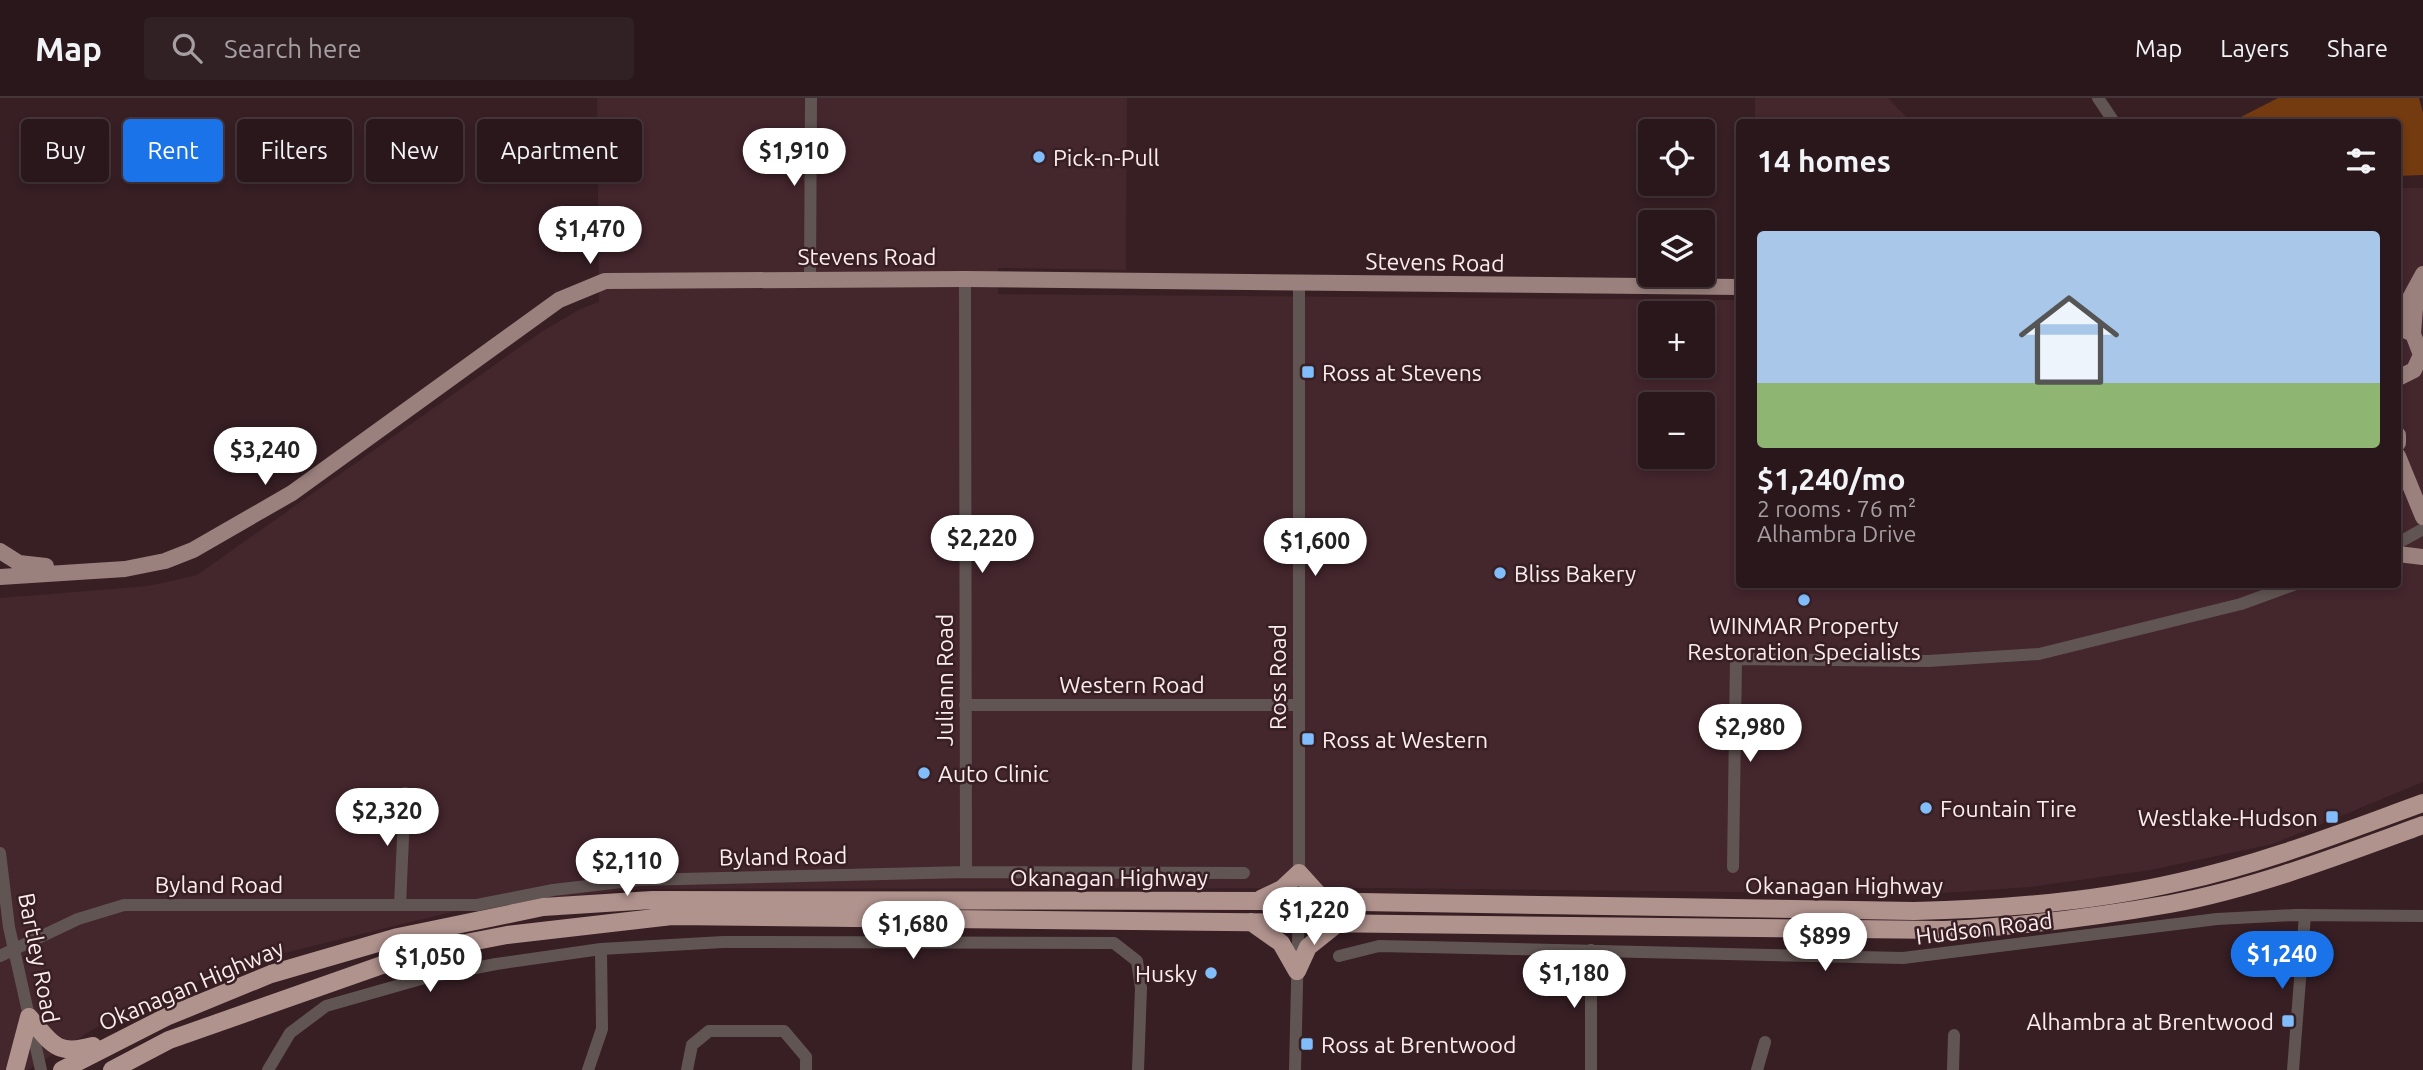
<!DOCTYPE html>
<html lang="en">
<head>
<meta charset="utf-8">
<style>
  body { margin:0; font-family:Ubuntu,sans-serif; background:#312024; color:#f1f3f6; height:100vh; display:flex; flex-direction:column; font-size:26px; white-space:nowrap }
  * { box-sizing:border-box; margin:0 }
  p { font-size:23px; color:#a59fa3 }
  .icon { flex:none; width:38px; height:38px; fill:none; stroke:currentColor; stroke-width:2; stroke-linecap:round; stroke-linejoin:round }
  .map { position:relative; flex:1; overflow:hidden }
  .side { position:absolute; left:1736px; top:21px; width:665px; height:469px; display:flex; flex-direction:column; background:#29171b; border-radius:7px; box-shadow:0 4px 10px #0003,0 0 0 2px #45363a }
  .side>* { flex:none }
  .hud { position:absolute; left:21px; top:21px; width:665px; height:63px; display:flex; gap:14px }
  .controls { position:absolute; left:1638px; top:21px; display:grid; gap:14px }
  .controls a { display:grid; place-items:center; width:77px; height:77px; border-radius:7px; background:#29171b; box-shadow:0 4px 10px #0003,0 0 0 2px #45363a; font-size:35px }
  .price { position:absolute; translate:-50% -60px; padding:0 16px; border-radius:24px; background:#fff; color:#222; font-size:23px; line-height:46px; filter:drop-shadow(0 2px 4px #0008) }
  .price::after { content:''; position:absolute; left:50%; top:42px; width:21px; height:16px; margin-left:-10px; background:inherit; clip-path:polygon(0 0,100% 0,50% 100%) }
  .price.selected { background:#1a73e8; color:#fff }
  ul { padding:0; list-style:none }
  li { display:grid; align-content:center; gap:14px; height:371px; padding:0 21px }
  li+li { border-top:2px solid #45363a }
  li span { display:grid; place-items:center; height:217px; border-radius:7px; color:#555 }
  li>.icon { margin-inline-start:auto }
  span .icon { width:126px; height:126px; fill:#fffc; stroke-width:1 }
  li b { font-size:30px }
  h2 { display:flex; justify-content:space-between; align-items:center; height:84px; padding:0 21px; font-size:30px }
  .tag { padding:0 24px; border-radius:7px; background:#29171b; box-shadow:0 4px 10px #0003,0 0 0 2px #45363a; font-size:24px; line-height:63px }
  .tag.selected { background:#1a73e8; color:#fff }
  header { display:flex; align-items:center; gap:42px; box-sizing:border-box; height:98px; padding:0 35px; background:#29171b; border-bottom:2px solid #45363a }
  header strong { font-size:33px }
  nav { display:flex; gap:38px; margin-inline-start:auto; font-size:24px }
  .search { width:490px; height:63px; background:#312024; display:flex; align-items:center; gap:18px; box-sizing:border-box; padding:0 24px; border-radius:7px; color:#a59fa3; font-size:26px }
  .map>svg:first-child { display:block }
</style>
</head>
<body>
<header>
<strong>Map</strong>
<div class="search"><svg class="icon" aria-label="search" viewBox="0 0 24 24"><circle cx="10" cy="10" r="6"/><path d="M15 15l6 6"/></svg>Search here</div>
<nav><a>Map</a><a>Layers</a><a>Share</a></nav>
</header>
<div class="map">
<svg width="2423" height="972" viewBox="0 0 2423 972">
  <rect width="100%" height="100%" fill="#371f24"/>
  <path fill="#44262d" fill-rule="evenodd" d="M597,0H1127L1126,172L998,170V196L1739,202L1740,486H2398V90H2423V684L2273,746L2151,772L2031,789L1929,796L1371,790L641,791L550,800L452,814L231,868L97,929L28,972H0V500L148,488L197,477L541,234L580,211L599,204ZM1650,215H1703V268H1650ZM1650,306H1703V359H1650Z
    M1755,0H1888L1911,24H1755Z"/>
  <path fill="#743a10" d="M2278,0H2419L2423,15V77L2398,78V24H2231Z"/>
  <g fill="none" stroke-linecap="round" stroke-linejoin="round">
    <path stroke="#615553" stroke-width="12" d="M2098,0L2114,24
      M810,180L811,0
      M965,181L966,774
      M2398,445L2423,431
      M965,607H1298
      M0,755L9,829L41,972
      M1733,769L1736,561L1928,563L2039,556L2241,506L2296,486
      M400,807L405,695
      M1591,852V972
      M0,858L78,821L124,807H477L553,792L639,782L966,774L1244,775
      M1339,858L1379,848L1903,860L2217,821L2295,817L2423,818
      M268,972L290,935L326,908L428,879L496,866L601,851L723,844L1114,845L1137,863L1141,890L1138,972
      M588,972L602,931L601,851
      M687,972L692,947L709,933H784L806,959V972
      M1295,972L1299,803V185
      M1757,972L1765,944
      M1953,972L1954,937
      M2293,972L2305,817"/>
    <path stroke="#9a817d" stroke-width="16" d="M2398,222L2423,176
      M2398,229L2413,236L2421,257L2414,272L2398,280
      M2413,236L2415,210L2422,195
      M2398,337V345
      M2398,358L2423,419
      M0,453L19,465L46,468
      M2398,456L2423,459
      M0,479L125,471L165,463L193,452L292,395L559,202L605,183L965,181L1740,189"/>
    <path stroke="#b1938e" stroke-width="18" d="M1261,801L1282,791L1299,775L1318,796L1332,803
      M1251,824L1281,845L1297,873
      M1297,873L1308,849L1338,825
      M29,919C52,946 56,958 93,948
      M15,972L29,919
      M62,972L166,919L271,876L398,839L543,809L652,802L1299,803L1914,813C2002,811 2093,804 2179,784C2262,766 2343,734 2423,705
      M112,972L169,942L419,854L507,837L672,818L1944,832C2020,829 2095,819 2170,806C2256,790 2341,757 2423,727"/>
  </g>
  <g fill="#80bdfa" stroke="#371f24" stroke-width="2.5">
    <circle cx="1039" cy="59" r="7"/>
    <rect x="1301" y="267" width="14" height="14" rx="3.5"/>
    <circle cx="1500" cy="475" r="7"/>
    <circle cx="1804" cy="502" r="7"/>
    <rect x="1301" y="634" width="14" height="14" rx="3.5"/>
    <circle cx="924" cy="675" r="7"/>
    <circle cx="1926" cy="710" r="7"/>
    <rect x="2325" y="712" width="14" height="14" rx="3.5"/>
    <circle cx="1211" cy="875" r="7"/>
    <rect x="2281" y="916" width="14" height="14" rx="3.5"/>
    <rect x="1300" y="939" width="14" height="14" rx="3.5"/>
  </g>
  <g text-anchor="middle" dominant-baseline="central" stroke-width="5" stroke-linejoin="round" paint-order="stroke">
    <g font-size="23" fill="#fcecee" stroke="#371f24" text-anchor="start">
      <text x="1053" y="59">Pick-n-Pull</text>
      <text x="1322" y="274">Ross at Stevens</text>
      <text x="1514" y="475">Bliss Bakery</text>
      <text x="1804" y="527" text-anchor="middle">WINMAR Property<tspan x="1804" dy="26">Restoration Specialists</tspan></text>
      <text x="1322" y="641">Ross at Western</text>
      <text x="938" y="675">Auto Clinic</text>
      <text x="1940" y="710">Fountain Tire</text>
      <text x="2318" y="719" text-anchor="end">Westlake-Hudson</text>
      <text x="1197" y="875" text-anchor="end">Husky</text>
      <text x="2274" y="923" text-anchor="end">Alhambra at Brentwood</text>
      <text x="1321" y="946">Ross at Brentwood</text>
    </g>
    <g font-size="23" fill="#fcecee" stroke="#371f24">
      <text x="867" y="158">Stevens Road</text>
      <text transform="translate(1435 164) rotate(1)">Stevens Road</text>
      <text transform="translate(1277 579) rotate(-90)">Ross Road</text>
      <text transform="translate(944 582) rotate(-90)">Juliann Road</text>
      <text x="1132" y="586">Western Road</text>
      <text transform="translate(783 758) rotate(-1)">Byland Road</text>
      <text x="1109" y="779">Okanagan Highway</text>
      <text x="219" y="786">Byland Road</text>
      <text x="1844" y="787">Okanagan Highway</text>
      <text transform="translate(1984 830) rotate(-7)">Hudson Road</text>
      <text transform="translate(39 860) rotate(79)">Bartley Road</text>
      <text transform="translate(191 887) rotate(-23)">Okanagan Highway</text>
    </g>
  </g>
</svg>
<div class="controls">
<a><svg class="icon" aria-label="locate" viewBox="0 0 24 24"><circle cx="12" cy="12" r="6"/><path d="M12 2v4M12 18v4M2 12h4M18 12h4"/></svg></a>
<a><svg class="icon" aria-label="layers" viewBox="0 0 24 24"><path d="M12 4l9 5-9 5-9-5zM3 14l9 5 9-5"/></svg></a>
<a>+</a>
<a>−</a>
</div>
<b class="price" style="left:794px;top:90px">$1,910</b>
<b class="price" style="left:590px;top:168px">$1,470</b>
<b class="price" style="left:265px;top:389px">$3,240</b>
<b class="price" style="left:982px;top:477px">$2,220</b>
<b class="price" style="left:1315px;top:480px">$1,600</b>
<b class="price" style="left:1750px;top:666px">$2,980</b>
<b class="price" style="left:387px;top:750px">$2,320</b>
<b class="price" style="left:627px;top:800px">$2,110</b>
<b class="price" style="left:1314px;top:849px">$1,220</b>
<b class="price" style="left:913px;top:863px">$1,680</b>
<b class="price" style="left:1825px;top:875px">$899</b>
<b class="price selected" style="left:2282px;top:893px">$1,240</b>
<b class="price" style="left:430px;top:896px">$1,050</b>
<b class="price" style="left:1574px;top:912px">$1,180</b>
<div class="hud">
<a class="tag">Buy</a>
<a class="tag selected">Rent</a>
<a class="tag">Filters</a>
<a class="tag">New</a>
<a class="tag">Apartment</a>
</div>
<section class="side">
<h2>14 homes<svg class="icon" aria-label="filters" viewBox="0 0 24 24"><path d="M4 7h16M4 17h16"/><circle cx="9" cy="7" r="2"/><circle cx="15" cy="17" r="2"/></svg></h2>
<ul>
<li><span style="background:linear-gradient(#a9c7e8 70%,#8fb573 0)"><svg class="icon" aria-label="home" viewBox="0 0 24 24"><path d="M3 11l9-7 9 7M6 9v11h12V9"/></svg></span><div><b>$1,240/mo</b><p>2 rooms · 76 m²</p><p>Alhambra Drive</p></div></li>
</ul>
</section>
</div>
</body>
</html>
